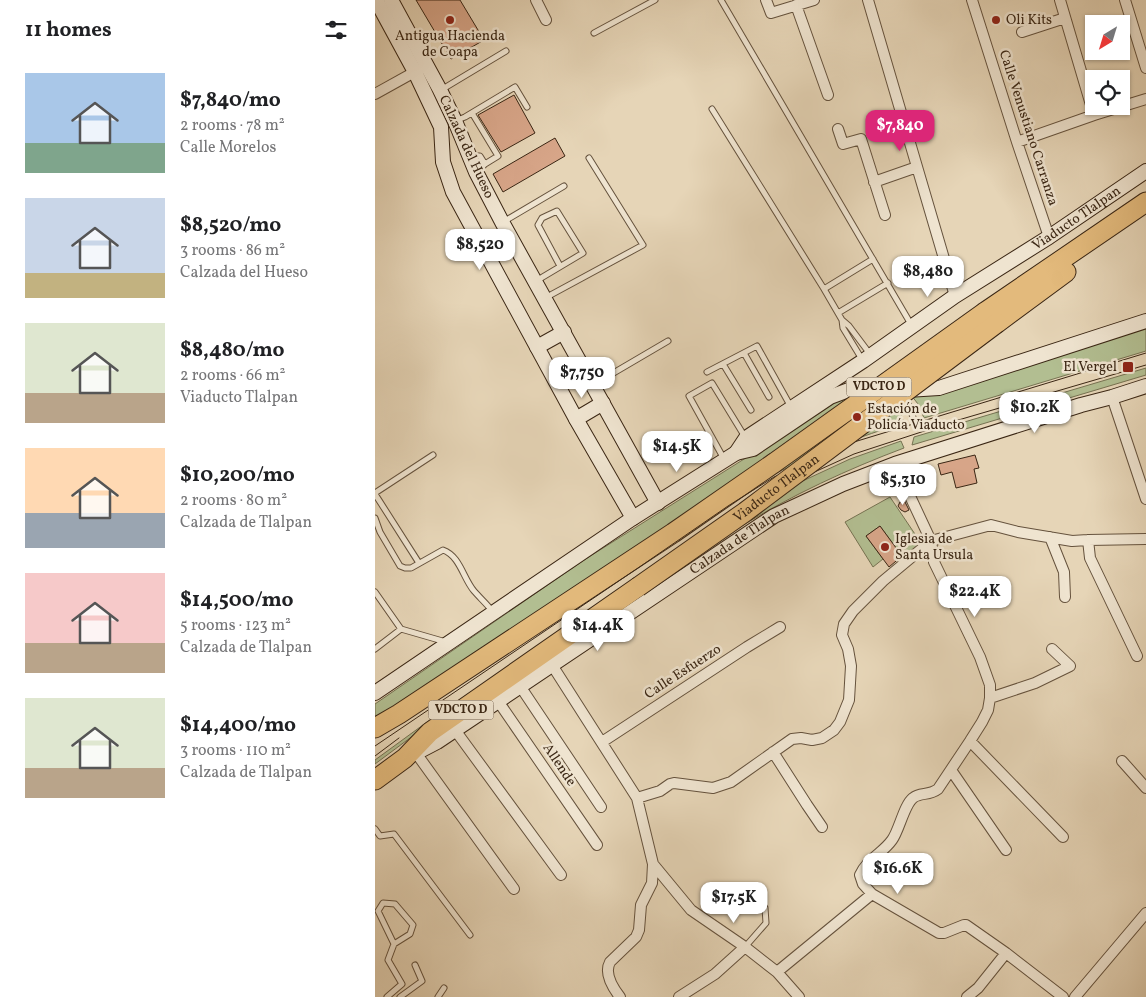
<!DOCTYPE html>
<html lang="en">
<head>
<meta charset="utf-8">
<style>
  body { margin:0; font-family:Vollkorn,serif; background:#f6f6f6; color:#202124; height:100vh; display:flex; flex-direction:column; font-size:19px; white-space:nowrap }
  * { box-sizing:border-box; margin:0 }
  p { font-size:16px; color:#757577 }
  .icon { flex:none; width:28px; height:28px; fill:none; stroke:currentColor; stroke-width:2; stroke-linecap:round; stroke-linejoin:round }
  .map { position:relative; flex:1; overflow:hidden }
  .drawer { display:flex; flex-direction:column; background:#fff; width:375px }
  .drawer>* { flex:none }
  .needle { width:32px; rotate:218deg }
  .tools { position:absolute; left:710px; top:15px; display:grid; gap:10px }
  .tools a { display:grid; place-items:center; width:45px; height:45px; border-radius:0px; background:#fff; box-shadow:0 1px 4px #0004; font-size:25px }
  .price { position:absolute; translate:-50% -42px; padding:0 11px; border-radius:10px; background:#fff; color:#222; font-size:16px; line-height:32px; filter:drop-shadow(0 1px 2px #0008) }
  .price::after { content:''; position:absolute; left:50%; top:30px; width:15px; height:11px; margin-left:-8px; background:inherit; clip-path:polygon(0 0,100% 0,50% 100%) }
  .price.on { background:#db2777; color:#fff }
  ul { padding:0; list-style:none }
  li { display:flex; align-items:center; gap:15px; height:125px; padding:0 25px }
  li span { display:grid; place-items:center; flex:none; width:140px; height:100px; border-radius:0px; color:#555 }
  li>.icon { margin-inline-start:auto }
  span .icon { width:60px; height:60px; fill:#fffc; stroke-width:1 }
  li b { font-size:21px }
  h2 { display:flex; justify-content:space-between; align-items:center; height:60px; padding:0 25px; font-size:21px }
  main { display:flex; flex:1; min-height:0 }
  .map>svg:first-child { display:block }
</style>
</head>
<body>
<main>
<section class="drawer">
<h2>11 homes<svg class="icon" aria-label="filters" viewBox="0 0 24 24"><path d="M4 7h16M4 17h16"/><circle cx="9" cy="7" r="2"/><circle cx="15" cy="17" r="2"/></svg></h2>
<ul>
<li><span style="background:linear-gradient(#a9c7e8 70%,#7fa58c 0)"><svg class="icon" aria-label="home" viewBox="0 0 24 24"><path d="M3 11l9-7 9 7M6 9v11h12V9"/></svg></span><div><b>$7,840/mo</b><p>2 rooms · 78 m²</p><p>Calle Morelos</p></div></li>
<li><span style="background:linear-gradient(#c9d6e8 75%,#c2b280 0)"><svg class="icon" aria-label="home" viewBox="0 0 24 24"><path d="M3 11l9-7 9 7M6 9v11h12V9"/></svg></span><div><b>$8,520/mo</b><p>3 rooms · 86 m²</p><p>Calzada del Hueso</p></div></li>
<li><span style="background:linear-gradient(#dfe7d0 70%,#b9a48a 0)"><svg class="icon" aria-label="home" viewBox="0 0 24 24"><path d="M3 11l9-7 9 7M6 9v11h12V9"/></svg></span><div><b>$8,480/mo</b><p>2 rooms · 66 m²</p><p>Viaducto Tlalpan</p></div></li>
<li><span style="background:linear-gradient(#ffd9b3 65%,#9aa5b1 0)"><svg class="icon" aria-label="home" viewBox="0 0 24 24"><path d="M3 11l9-7 9 7M6 9v11h12V9"/></svg></span><div><b>$10,200/mo</b><p>2 rooms · 80 m²</p><p>Calzada de Tlalpan</p></div></li>
<li><span style="background:linear-gradient(#f6c9c9 70%,#b9a48a 0)"><svg class="icon" aria-label="home" viewBox="0 0 24 24"><path d="M3 11l9-7 9 7M6 9v11h12V9"/></svg></span><div><b>$14,500/mo</b><p>5 rooms · 123 m²</p><p>Calzada de Tlalpan</p></div></li>
<li><span style="background:linear-gradient(#dfe7d0 70%,#b9a48a 0)"><svg class="icon" aria-label="home" viewBox="0 0 24 24"><path d="M3 11l9-7 9 7M6 9v11h12V9"/></svg></span><div><b>$14,400/mo</b><p>3 rooms · 110 m²</p><p>Calzada de Tlalpan</p></div></li>
</ul>
</section>
<div class="map">
<svg width="771" height="997" viewBox="0 0 771 997">
  <rect width="100%" height="100%" fill="#e6d5b7"/>
  <filter id="stains"><feTurbulence type="fractalNoise" baseFrequency=".004" numOctaves="4"/><feColorMatrix values="0 0 0 0 .2 0 0 0 0 .09 0 0 0 0 .02 0 0 0 .5 -.17"/></filter>
  <radialGradient id="worn" r=".72"><stop offset=".6" stop-color="#630" stop-opacity="0"/><stop offset="1" stop-color="#630" stop-opacity=".3"/></radialGradient>
  <path fill="#b2be91" stroke="#767252" d="M771,324V351L549,418L543,404L536,395Z
    M771,368V375L537,445L539,437Z
    M492,392L502,410L521,401L529,423C485,436 444,453 403,472L395,458L0,721V704L209,560L461,401Z
    M526,441L529,448C473,469 417,495 365,527L391,498L475,459Z
    M515,497L548,546L530,560L505,526L491,536L508,559L498,567L470,522Z
    M109,683L0,764V760L52,722Z"/>
  <path fill="#d7a588" stroke="#3a2614" d="M41,0H85L109,40L76,59Z
    M139,95L160,133L126,152L103,115Z
    M180,138L190,156L128,192L118,174Z
    M600,455L604,468L599,469L602,483L581,488L577,472L566,475L563,464Z
    M529,500L534,510L530,512L526,510L523,506L525,502Z
    M505,526L527,556L514,567L491,536Z"/>
  <g fill="none" stroke-linecap="round" stroke-linejoin="round">
    <g stroke="#65523d" stroke-width="7">
      <path id="lane" d="M346,0L537,326
        M219,33L280,0
        M66,90L131,51
        M337,109L449,289
        M97,113L123,156L110,164L103,171
        M80,121L90,117L140,87L152,107
        M95,156H105L110,164
        M128,222L189,186
        M161,281L208,253L182,211L167,218L163,225L185,266
        M170,298L268,245L214,158
        M463,313L513,283
        M467,320L474,326L495,354
        M369,353L394,397
        M488,361L468,328L467,320L449,289L498,259
        M348,364L376,410
        M332,372L382,346L416,407
        M218,385L293,341
        M531,397L539,420
        M349,459L314,396L337,383L370,437
        M0,493L58,455
        M0,494L44,563
        M0,518L5,532L25,566L30,568H36L68,550C85,556 88,578 99,591C105,598 112,604 118,612
        M0,592L26,629L71,642
        M0,649L26,629
        M0,829L5,836L19,834L95,935
        M370,947L391,923L390,908
        M12,997L27,984L13,960L19,944L3,911L8,903L20,904L38,925L35,934L19,944
        M25,997L47,981L40,965
        M63,997L69,988"/>
    </g>
    <g stroke="#65523d" stroke-width="12">
      <path id="street" d="M161,0L171,20
        M391,0L396,13L439,0
        M493,0L580,296
        M597,0L642,142L674,237
        M685,0L719,115
        M750,0L771,68
        M421,5L453,95
        M647,32L690,18
        M0,94L45,69
        M463,129L468,144L486,139L510,215
        M642,142L719,115L771,99
        M499,182L542,167
        M737,397L771,499
        M520,464L556,541L559,562L605,657L615,685V698L613,710L607,722L595,741L563,789C554,796 545,792 538,798C529,805 524,831 517,840C508,853 492,859 485,875L488,884L497,894L564,933H569L589,925H591L631,953L688,997
        M675,537L689,572L690,597
        M713,540L715,558L762,656
        M177,665L262,798L278,864L277,883L266,905L264,930L261,937L235,962C229,973 238,988 245,997
        M145,686L226,807
        M615,698L660,683L695,666L677,649
        M123,701L222,845
        M80,730L186,875
        M595,741L688,837
        M227,742L372,647L405,627
        M398,752L432,805L447,827
        M41,753L139,889
        M747,761L771,788
        M576,770L631,850
        M262,798L285,791L295,784L299,783L338,788L356,782L417,739L426,738L437,740L447,738L459,730L465,722L474,700L476,666L473,649L467,635L469,624L478,611L508,581L556,541L616,525L643,532L697,541L713,540L771,539
        M278,864L316,910L370,947L402,972L424,997
        M402,972L497,894
        M304,997L340,974L370,947
        M592,997L603,988L631,953
        M700,997L771,913"/>
    </g>
    <g stroke="#3a2614" stroke-width="16">
      <g id="secondary">
        <path d="M1,0L40,72L66,127L68,162L78,192L201,419L258,518"/>
        <path d="M16,0L65,90L80,121L101,172L127,222L283,503"/>
        <path d="M162,347L189,332"/>
        <path d="M532,390L564,388L771,321"/>
        <path d="M201,419L228,403"/>
        <path id="s1" d="M361,453L371,438L488,361L580,296L674,237L771,171"/>
        <path d="M0,693L258,518L361,453L378,449L455,397L487,385L509,388"/>
        <path id="s2" d="M39,754L62,742L399,516L468,484L520,464L706,405L737,397L771,386"/>
      </g>
    </g>
    <g stroke="#3a2614" stroke-width="21">
      <path id="highway" d="M610,312L771,202
        M622,323L691,272
        M0,728L24,714L298,533L399,463
        M0,780L30,758L55,732L263,587"/>
    </g>
    <use href="#lane" stroke="#efe4d0" stroke-width="5"/>
    <use href="#street" stroke="#efe4d0" stroke-width="10"/>
    <use href="#secondary" stroke="#efe4d0" stroke-width="14"/>
    <use href="#highway" stroke="#e3ba7c" stroke-width="19"/>
    <path stroke="#3a2614" stroke-width="1" d="M342,521L389,495L479,454L580,421L771,365
      M0,746L263,568L353,506L399,477L479,442L771,353
      M0,756L24,738"/>
    <g stroke="#3a2614" stroke-width="21" stroke-linecap="butt">
      <g id="highway-bridge">
        <path d="M399,463L610,312"/>
        <path id="s3" d="M263,587L370,512L622,323"/>
      </g>
    </g>
    <use href="#highway-bridge" stroke="#e3ba7c" stroke-width="19"/>
  </g>
  <g fill="#8f2418" stroke="#efe4d0" stroke-width="2">
    <circle cx="75" cy="20" r="5"/>
    <circle cx="621" cy="20" r="5"/>
    <rect x="747" y="361" width="12" height="12" rx="2.5"/>
    <circle cx="482" cy="417" r="5"/>
    <circle cx="510" cy="547" r="5"/>
  </g>
  <g text-anchor="middle" dominant-baseline="central" stroke-width="5" stroke-linejoin="round" paint-order="stroke">
    <g fill="#efe4d0" stroke="#705f4c" stroke-width="1">
      <rect x="471.5" y="377.5" width="65" height="19" rx="4"/>
      <rect x="53.5" y="700.5" width="65" height="19" rx="4"/>
    </g>
    <g font-size="12" font-weight="bold" fill="#3a2614">
      <text x="504" y="387">VDCTO D</text>
      <text x="86" y="710">VDCTO D</text>
    </g>
    <g font-size="14" fill="#3a2614" stroke="#efe4d0" text-anchor="start">
      <text x="631" y="20">Oli Kits</text>
      <text x="75" y="36" text-anchor="middle">Antigua Hacienda<tspan x="75" dy="16">de Coapa</tspan></text>
      <text x="742" y="367" text-anchor="end">El Vergel</text>
      <text x="492" y="409">Estación de<tspan x="492" dy="16">Policía Viaducto</tspan></text>
      <text x="520" y="539">Iglesia de<tspan x="520" dy="16">Santa Ursula</tspan></text>
    </g>
    <g font-size="14" fill="#3a2614" stroke="#efe4d0">
      <text transform="translate(653 128) rotate(72)">Calle Venustiano Carranza</text>
      <text transform="translate(91 147) rotate(65)">Calzada del Hueso</text>
      <text stroke="none"><textPath href="#s1" startOffset="415">Viaducto Tlalpan</textPath></text>
      <text stroke="none"><textPath href="#s3" startOffset="170">Viaducto Tlalpan</textPath></text>
      <text stroke="none"><textPath href="#s2" startOffset="390">Calzada de Tlalpan</textPath></text>
      <text transform="translate(308 672) rotate(-33)">Calle Esfuerzo</text>
      <text transform="translate(184 765) rotate(56)">Allende</text>
    </g>
  </g>
  <rect width="100%" height="100%" filter="url(#stains)"/>
  <rect width="100%" height="100%" fill="url(#worn)"/>
</svg>
<div class="tools">
<a><svg class="needle" viewBox="-14 -14 28 28"><path d="M0-13l5 13h-10z" fill="#e53935"/><path d="M0 13l5-13h-10z" fill="#757577"/></svg></a>
<a><svg class="icon" aria-label="locate" viewBox="0 0 24 24"><circle cx="12" cy="12" r="6"/><path d="M12 2v4M12 18v4M2 12h4M18 12h4"/></svg></a>
</div>
<b class="price on" style="left:525px;top:152px">$7,840</b>
<b class="price" style="left:105px;top:271px">$8,520</b>
<b class="price" style="left:553px;top:298px">$8,480</b>
<b class="price" style="left:207px;top:399px">$7,750</b>
<b class="price" style="left:660px;top:434px">$10.2K</b>
<b class="price" style="left:302px;top:473px">$14.5K</b>
<b class="price" style="left:528px;top:506px">$5,310</b>
<b class="price" style="left:600px;top:618px">$22.4K</b>
<b class="price" style="left:223px;top:652px">$14.4K</b>
<b class="price" style="left:523px;top:895px">$16.6K</b>
<b class="price" style="left:359px;top:924px">$17.5K</b>
</div>
</main>
</body>
</html>
